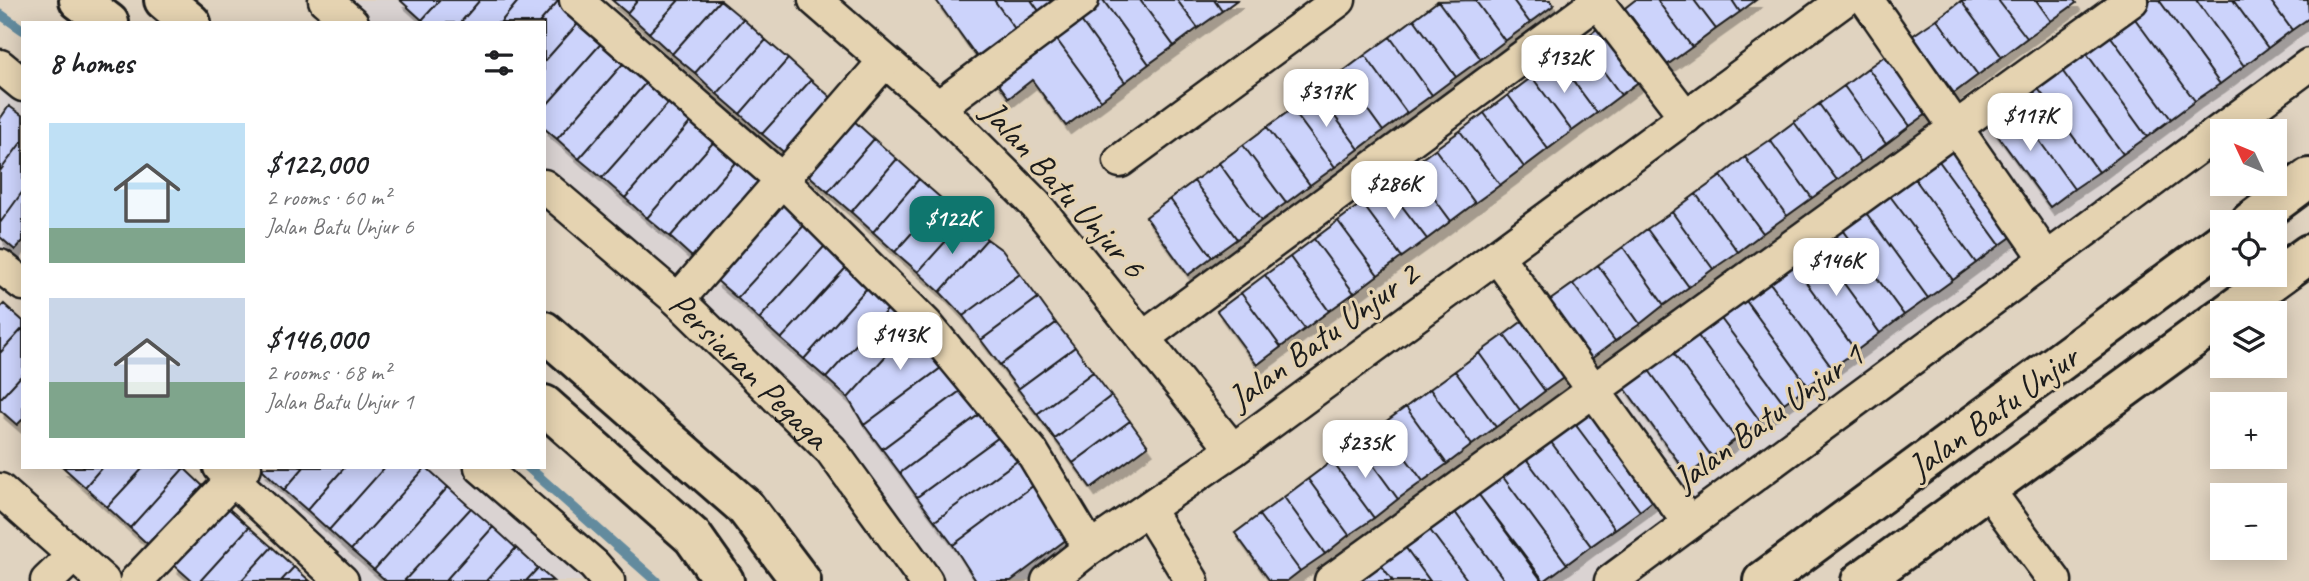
<!DOCTYPE html>
<html lang="en">
<head>
<meta charset="utf-8">
<style>
  body { margin:0; font-family:Caveat,sans-serif; background:#f2f2f2; color:#202124; height:100vh; display:flex; flex-direction:column; font-size:26px; white-space:nowrap }
  * { box-sizing:border-box; margin:0 }
  p { font-size:23px; color:#757577 }
  .icon { flex:none; width:38px; height:38px; fill:none; stroke:currentColor; stroke-width:2; stroke-linecap:round; stroke-linejoin:round }
  .map { position:relative; flex:1; overflow:hidden }
  .sheet { position:absolute; left:21px; top:21px; width:525px; height:448px; display:flex; flex-direction:column; background:#fff; border-radius:0px; box-shadow:0 4px 18px #0003 }
  .sheet>* { flex:none }
  .needle { width:46px; rotate:314deg }
  .controls { position:absolute; left:2210px; top:119px; display:grid; gap:14px }
  .controls a { display:grid; place-items:center; width:77px; height:77px; border-radius:0px; background:#fff; box-shadow:0 4px 18px #0003; font-size:35px }
  .price { position:absolute; translate:-50% -60px; padding:0 16px; border-radius:14px; background:#fff; color:#222; font-size:23px; line-height:46px; filter:drop-shadow(0 2px 4px #0008) }
  .price::after { content:''; position:absolute; left:50%; top:42px; width:21px; height:16px; margin-left:-10px; background:inherit; clip-path:polygon(0 0,100% 0,50% 100%) }
  .price.current { background:#0f766e; color:#fff }
  ul { padding:0; list-style:none }
  li { display:flex; align-items:center; gap:21px; height:175px; padding:0 28px }
  li span { display:grid; place-items:center; flex:none; width:196px; height:140px; border-radius:0px; color:#555 }
  li>.icon { margin-inline-start:auto }
  span .icon { width:84px; height:84px; fill:#fffc; stroke-width:1 }
  li b { font-size:30px }
  h2 { display:flex; justify-content:space-between; align-items:center; height:84px; padding:0 28px; font-size:30px }
  .map>svg:first-child { display:block }
</style>
</head>
<body>
<div class="map">
<svg width="2309" height="581" viewBox="0 0 2309 581">
  <defs>
    <filter id="shadow"><feDropShadow dx="4.5" dy="8" stdDeviation="0" flood-color="#0004"/></filter>
  </defs>
  <rect width="100%" height="100%" fill="#e0d3c0"/>
  <filter id="ink" filterUnits="userSpaceOnUse"><feTurbulence type="fractalNoise" baseFrequency=".0143" numOctaves="2"/><feDisplacementMap in="SourceGraphic" scale="14" xChannelSelector="R" yChannelSelector="G"/><feConvolveMatrix kernelMatrix="1 2 1 2 8 2 1 2 1" color-interpolation-filters="sRGB"/></filter>
  <g filter="url(#ink)">
    <path fill="#dad3d2" d="M341,0H565L792,199L1078,543L1027,581H943L840,439L675,280L544,170V23H368Z
      M2143,0H2309V49L1591,581H1346Z
      M0,81L23,100V275L0,258Z
      M233,467H460L595,581H356Z"/>
    <g fill="none" stroke-linecap="round" stroke-linejoin="round">
      <path stroke="#638b9e" stroke-width="10" d="M0,14L23,30
        M528,467L656,581"/>
    </g>
    <path fill="#ccd3fb" stroke="#1c1c1c" stroke-width="2" filter="url(#shadow)" d="M400,0H440L422,20Z
      M440,0H480L460,23H425L422,20Z
      M480,0H519L500,23H460Z
      M519,0H559L539,23H500Z
      M559,0L582,19L544,62V23H539Z
      M612,0H638L627,13Z
      M638,0H679L649,33L627,13Z
      M679,0H720L672,54L649,33Z
      M720,0L743,19L695,73L672,54Z
      M936,0H994L1018,33L980,61Z
      M994,0H1031L1042,15L1018,33Z
      M1031,0H1063L1042,15Z
      M1089,0H1103L1149,64L1125,82L1074,11Z
      M1103,0H1140L1174,46L1149,64Z
      M1140,0H1177L1198,28L1174,46Z
      M1177,0H1214L1222,11L1198,28Z
      M1214,0H1237L1222,11Z
      M1475,0H1513L1530,23L1505,41Z
      M1475,0L1505,41L1481,59L1438,1Z
      M1513,0H1550L1554,5L1530,23Z
      M1635,0H1657L1692,47L1667,65L1625,8Z
      M1657,0H1694L1716,29L1692,47Z
      M1694,0H1732L1740,12L1716,29Z
      M1732,0H1756L1740,12Z
      M1998,0L2027,38L2002,57L1961,1Z
      M1998,0H2036L2051,21L2027,38Z
      M2036,0H2074L2076,3L2051,21Z
      M2147,0H2159L2220,84L2195,101L2130,12Z
      M2159,0H2196L2244,66L2220,84Z
      M2196,0H2233L2268,48L2244,66Z
      M2233,0H2270L2292,30L2268,48Z
      M2270,0H2308L2309,18L2292,30Z
      M1438,1L1481,59L1456,77L1414,19Z
      M1961,1L2002,57L1978,75L1937,19Z
      M1074,11L1125,82L1101,100L1049,29Z
      M2130,12L2195,101L2171,119L2106,30Z
      M582,19L605,39L544,108V62Z
      M743,19L766,40L717,94L695,73Z
      M1414,19L1456,77L1432,95L1390,37Z
      M1937,19L1978,75L1954,93L1912,36Z
      M1605,23L1645,77L1621,95L1581,41Z
      M1049,29L1101,100L1066,126L1032,80L1009,98L990,72Z
      M2106,30L2171,119L2147,137L2082,47Z
      M1390,37L1432,95L1407,113L1365,55Z
      M605,39L628,58L557,139L544,128V108Z
      M766,40L788,59L740,114L717,94Z
      M1581,41L1621,95L1597,113L1557,59Z
      M2082,47L2147,137L2123,154L2058,65Z
      M1893,50L1935,108L1910,126L1868,68Z
      M1365,55L1407,113L1383,131L1341,73Z
      M628,58L650,78L579,159L557,139Z
      M788,59L811,80L762,134L740,114Z
      M1557,59L1597,113L1572,131L1532,77Z
      M2058,65L2123,154L2099,172L2034,83Z
      M1868,68L1910,126L1886,144L1844,86Z
      M1341,73L1383,131L1359,149L1316,91Z
      M1532,77L1572,131L1548,149L1508,95Z
      M650,78L673,98L602,178L579,159Z
      M811,80L834,100L786,154L762,134Z
      M2034,83L2099,172L2074,189L2010,100Z
      M1844,86L1886,144L1861,162L1819,104Z
      M1316,91L1359,149L1335,167L1292,109Z
      M1508,95L1548,149L1524,167L1484,113Z
      M673,98L695,117L625,198L602,178Z
      M2010,100L2074,189L2050,207L1985,118Z
      M1819,104L1861,162L1837,180L1794,122Z
      M9,106L23,116V140L0,171V119Z
      M1292,109L1335,167L1310,185L1267,127Z
      M1484,113L1524,167L1500,185L1460,131Z
      M695,117L718,137L647,218L625,198Z
      M852,119L874,139L828,192L805,172Z
      M1794,122L1837,180L1812,198L1770,140Z
      M1267,127L1310,185L1286,203L1243,145Z
      M1460,131L1500,185L1475,203L1435,149Z
      M718,137L740,157L670,237L647,218Z
      M874,139L897,159L851,212L828,192Z
      M1960,139L2025,227L2000,245L1936,157Z
      M23,140V191L0,223V171Z
      M1770,140L1812,198L1787,216L1745,157Z
      M1243,145L1286,203L1261,221L1219,163Z
      M1435,149L1475,203L1451,221L1411,167Z
      M740,157L763,177L692,257L670,237Z
      M1745,157L1787,216L1763,233L1721,176Z
      M1936,157L2000,245L1976,263L1912,175Z
      M897,159L919,179L873,232L851,212Z
      M1219,163L1261,221L1237,239L1194,181Z
      M1411,167L1451,221L1427,239L1386,185Z
      M1912,175L1976,263L1953,280L1887,192Z
      M1721,176L1763,233L1738,252L1696,194Z
      M919,179L942,199L895,252L873,232Z
      M1194,181L1237,239L1212,257L1170,199Z
      M1386,185L1427,239L1402,257L1362,203Z
      M23,191V241L15,250L0,237V223Z
      M1887,192L1953,280L1928,298L1864,210Z
      M1696,194L1738,252L1713,269L1672,212Z
      M942,199L965,220L918,272L895,252Z
      M1170,199L1212,257L1188,275L1146,217Z
      M787,200L809,220L737,298L715,279Z
      M1362,203L1402,257L1378,275L1338,221Z
      M1864,210L1928,298L1904,315L1840,227Z
      M1672,212L1713,269L1689,287L1647,229Z
      M809,220L831,239L759,319L737,298Z
      M965,220L987,239L940,292L918,272Z
      M1338,221L1378,275L1354,293L1314,239Z
      M1840,227L1904,315L1880,333L1816,245Z
      M1647,229L1689,287L1664,305L1623,247Z
      M831,239L853,260L781,339L759,319Z
      M987,239L1002,250L1020,274L963,316L940,292Z
      M1314,239L1354,293L1329,311L1290,257Z
      M1816,245L1880,333L1856,351L1792,263Z
      M1623,247L1664,305L1640,324L1598,265Z
      M1290,257L1329,311L1305,329L1265,275Z
      M853,260L875,279L804,359L781,339Z
      M1792,263L1856,351L1832,368L1768,280Z
      M1598,265L1640,324L1615,341L1573,284Z
      M1020,274L1038,298L981,340L963,316Z
      M1265,275L1305,329L1281,347L1241,293Z
      M875,279L897,299L826,378L804,359Z
      M1768,280L1832,368L1808,386L1744,298Z
      M1573,284L1615,341L1591,359L1549,301Z
      M1241,293L1281,347L1257,365L1217,311Z
      M1038,298L1056,323L1000,365L981,340Z
      M1744,298L1808,386L1784,403L1719,316Z
      M897,299L919,319L848,398L826,378Z
      M4,304L23,321V328L0,353V308Z
      M1719,316L1784,403L1760,421L1696,333Z
      M1528,317L1570,373L1545,391L1504,335Z
      M919,319L953,359L864,425L848,398Z
      M1056,323L1075,347L1018,389L1000,365Z
      M23,328V374L0,399V353Z
      M1696,333L1760,421L1736,439L1672,351Z
      M1504,335L1545,391L1520,410L1479,353Z
      M1075,347L1093,372L1037,414L1018,389Z
      M1672,351L1736,439L1712,457L1648,369Z
      M1479,353L1520,410L1496,427L1455,371Z
      M953,359L971,383L882,449L864,425Z
      M1648,369L1712,457L1688,475L1624,387Z
      M1455,371L1496,427L1472,445L1430,389Z
      M1093,372L1111,396L1055,439L1037,414Z
      M23,374V419L17,425L0,410V399Z
      M971,383L988,408L900,473L882,449Z
      M1430,389L1472,445L1447,464L1406,407Z
      M1111,396L1130,421L1073,463L1055,439Z
      M1597,402L1663,493L1640,511L1572,420Z
      M1406,407L1447,464L1423,481L1381,425Z
      M988,408L1006,432L917,497L900,473Z
      M1572,420L1640,511L1615,529L1548,438Z
      M1130,421L1148,446L1091,488L1073,463Z
      M1381,425L1423,481L1398,499L1357,443Z
      M1006,432L1024,456L935,521L917,497Z
      M1548,438L1615,529L1591,546L1524,456Z
      M1357,443L1398,499L1374,518L1332,461Z
      M1024,456L1041,480L953,545L935,521Z
      M1524,456L1591,546L1567,564L1500,473Z
      M1332,461L1374,518L1349,535L1308,479Z
      M63,467H102L85,487Z
      M102,467H144L107,507L85,487Z
      M144,467L184,468L130,528L107,507Z
      M264,467H304L284,490L262,469Z
      M304,467H345L307,510L284,490Z
      M345,467H385L329,530L307,510Z
      M385,467H426L351,550L329,530Z
      M426,467L448,487L374,570L351,550Z
      M184,468L206,489L152,548L130,528Z
      M1500,473L1567,564L1544,581L1476,491Z
      M1308,479L1349,535L1325,554L1284,497Z
      M1041,480L1079,530L1011,581H976L953,545Z
      M448,487L471,508L404,581H386L374,570Z
      M1476,491L1542,581H1505L1452,508Z
      M1284,497L1325,554L1300,571L1259,515Z
      M227,507L249,527L200,581H192L174,565Z
      M471,508L493,527L445,581H404Z
      M1452,508L1505,581H1468L1427,526Z
      M1259,515L1300,571L1287,581H1270L1235,533Z
      M1427,526L1468,581H1430L1403,544Z
      M249,527L272,547L241,581H200Z
      M493,527L516,548L486,581H445Z
      M1403,544L1430,581H1393L1379,562Z
      M272,547L294,567L281,581H241Z
      M516,548L538,568L526,581H486Z
      M1379,562L1393,581H1356Z
      M294,567L310,581H281Z
      M538,568L553,581H526Z"/>
    <g fill="none" stroke-linecap="round" stroke-linejoin="round">
      <g stroke="#1c1c1c" stroke-width="37">
        <g id="minor">
          <path d="M325,0L352,23"/>
          <path d="M576,0L781,179L926,324L1032,452L1090,548"/>
          <path d="M815,0L938,107L1036,205L1233,450"/>
          <path d="M1596,0L1686,117"/>
          <path d="M1867,0L2047,259"/>
          <path d="M0,66L23,85"/>
          <path d="M938,107L1082,0"/>
          <path d="M1120,161L1339,0"/>
          <path id="s1" d="M544,186L678,300L831,450L926,581"/>
          <path d="M1497,256L1689,523"/>
          <path d="M0,266L23,284"/>
          <path d="M678,300L884,62"/>
          <path d="M1143,338L1600,0"/>
          <path d="M220,467L342,581"/>
          <path d="M481,467L594,565L608,581"/>
          <path d="M1987,489L2055,581"/>
          <path d="M0,490L103,581"/>
          <path d="M1148,510L1192,581"/>
          <path d="M47,581L74,555"/>
          <path d="M136,581L245,467"/>
          <path d="M1048,581L1090,548L1233,450L1844,0"/>
          <path d="M1331,581L2132,0"/>
          <path d="M1611,581L2309,65"/>
        </g>
      </g>
      <g stroke="#1c1c1c" stroke-width="44">
        <path id="major" d="M79,0L109,23
          M164,0L191,23
          M2250,222L2309,178
          M2228,313L2309,254
          M544,331L745,507L801,581
          M544,405L693,537L724,581
          M1763,581L2222,242
          M1861,581L2222,317"/>
      </g>
      <use href="#minor" stroke="#e5d3b1" stroke-width="32"/>
      <use href="#major" stroke="#e5d3b1" stroke-width="38"/>
    </g>
  </g>
  <g text-anchor="middle" dominant-baseline="central" stroke-width="6" stroke-linejoin="round" paint-order="stroke">
    <g font-size="35" fill="#1c1c1c" stroke="#e5d3b1">
      <text transform="translate(1064 189) rotate(48)">Jalan Batu Unjur 6</text>
      <text transform="translate(1323 336) rotate(-36)">Jalan Batu Unjur 2</text>
      <text stroke="none"><textPath href="#s1" startOffset="276">Persiaran Pegaga</textPath></text>
      <text transform="translate(1993 412) rotate(-36)">Jalan Batu Unjur</text>
      <text transform="translate(1768 417) rotate(-36)">Jalan Batu Unjur 1</text>
    </g>
  </g>
</svg>
<div class="controls">
<a><svg class="needle" viewBox="-14 -14 28 28"><path d="M0-13l5 13h-10z" fill="#e53935"/><path d="M0 13l5-13h-10z" fill="#757577"/></svg></a>
<a><svg class="icon" aria-label="locate" viewBox="0 0 24 24"><circle cx="12" cy="12" r="6"/><path d="M12 2v4M12 18v4M2 12h4M18 12h4"/></svg></a>
<a><svg class="icon" aria-label="layers" viewBox="0 0 24 24"><path d="M12 4l9 5-9 5-9-5zM3 14l9 5 9-5"/></svg></a>
<a>+</a>
<a>−</a>
</div>
<b class="price" style="left:1564px;top:95px">$132K</b>
<b class="price" style="left:1326px;top:129px">$317K</b>
<b class="price" style="left:2030px;top:153px">$117K</b>
<b class="price" style="left:1394px;top:221px">$286K</b>
<b class="price current" style="left:952px;top:256px">$122K</b>
<b class="price" style="left:1836px;top:298px">$146K</b>
<b class="price" style="left:900px;top:372px">$143K</b>
<b class="price" style="left:1365px;top:480px">$235K</b>
<section class="sheet">
<h2>8 homes<svg class="icon" aria-label="filters" viewBox="0 0 24 24"><path d="M4 7h16M4 17h16"/><circle cx="9" cy="7" r="2"/><circle cx="15" cy="17" r="2"/></svg></h2>
<ul>
<li><span style="background:linear-gradient(#bfe0f5 75%,#7fa58c 0)"><svg class="icon" aria-label="home" viewBox="0 0 24 24"><path d="M3 11l9-7 9 7M6 9v11h12V9"/></svg></span><div><b>$122,000</b><p>2 rooms · 60 m²</p><p>Jalan Batu Unjur 6</p></div></li>
<li><span style="background:linear-gradient(#c9d6e8 60%,#7fa58c 0)"><svg class="icon" aria-label="home" viewBox="0 0 24 24"><path d="M3 11l9-7 9 7M6 9v11h12V9"/></svg></span><div><b>$146,000</b><p>2 rooms · 68 m²</p><p>Jalan Batu Unjur 1</p></div></li>
</ul>
</section>
</div>
</body>
</html>
